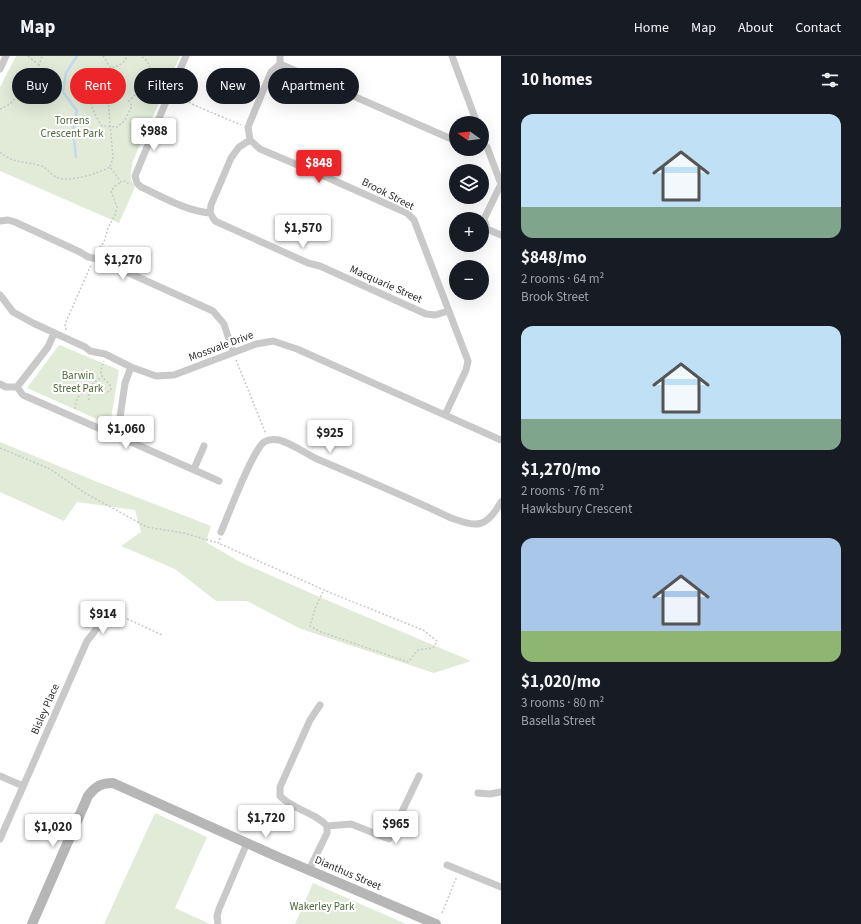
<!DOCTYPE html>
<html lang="en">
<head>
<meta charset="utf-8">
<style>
  body { margin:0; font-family:"Source Sans 3",sans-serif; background:#20242c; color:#f1f3f6; height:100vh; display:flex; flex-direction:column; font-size:15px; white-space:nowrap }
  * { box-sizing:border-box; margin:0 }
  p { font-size:13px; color:#9ea1a6 }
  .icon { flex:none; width:22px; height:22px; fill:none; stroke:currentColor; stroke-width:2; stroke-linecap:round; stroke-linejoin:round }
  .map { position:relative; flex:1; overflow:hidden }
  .side { display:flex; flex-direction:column; background:#171b24; width:360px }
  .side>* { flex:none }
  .banner { position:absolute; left:12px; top:12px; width:380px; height:36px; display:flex; gap:8px }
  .needle { width:26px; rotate:284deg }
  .fabs { position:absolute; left:449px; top:60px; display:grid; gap:8px }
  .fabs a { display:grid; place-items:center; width:40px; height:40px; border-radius:50%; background:#171b24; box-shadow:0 4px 16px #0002; font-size:20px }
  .price { position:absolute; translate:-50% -34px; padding:0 9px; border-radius:4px; background:#fff; color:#222; font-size:13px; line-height:26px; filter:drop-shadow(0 1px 2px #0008) }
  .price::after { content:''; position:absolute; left:50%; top:24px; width:12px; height:9px; margin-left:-6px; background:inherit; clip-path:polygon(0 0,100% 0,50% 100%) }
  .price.selected { background:#ec2529; color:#fff }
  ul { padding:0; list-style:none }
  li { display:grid; align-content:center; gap:8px; height:212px; padding:0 20px }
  li span { display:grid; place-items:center; height:124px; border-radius:12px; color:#555 }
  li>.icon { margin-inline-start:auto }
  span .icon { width:72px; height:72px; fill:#fffc; stroke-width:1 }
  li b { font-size:17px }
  h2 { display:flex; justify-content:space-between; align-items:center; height:48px; padding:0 20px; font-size:17px }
  .pill { padding:0 14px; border-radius:18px; background:#171b24; box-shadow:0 4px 16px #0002; font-size:14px; line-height:36px }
  .pill.selected { background:#ec2529; color:#fff }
  header { display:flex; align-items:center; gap:24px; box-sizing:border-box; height:56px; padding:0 20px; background:#171b24; border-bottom:1px solid #363941 }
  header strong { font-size:19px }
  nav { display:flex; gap:22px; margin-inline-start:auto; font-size:14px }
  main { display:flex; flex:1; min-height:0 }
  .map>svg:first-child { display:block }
</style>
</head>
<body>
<header>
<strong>Map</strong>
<nav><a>Home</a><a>Map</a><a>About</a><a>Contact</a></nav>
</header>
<main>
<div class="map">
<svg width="501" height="868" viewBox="0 0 501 868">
  <rect width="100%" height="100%" fill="#fff"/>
  <path fill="#e1ebd8" d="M16,0H180L133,105C131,115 128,122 135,131L119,167L0,115V31Z
    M59,289L62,290L119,314L110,369L27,332Z
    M0,386L100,427L211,470L206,486L238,505L324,543L471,605L434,617L301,573L247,545H216L175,513L121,490L141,476L135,454L77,446L64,465L0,436Z
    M155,757L207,781L175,852L210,868H104Z
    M313,827L406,868H295Z"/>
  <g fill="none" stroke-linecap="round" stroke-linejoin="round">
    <path stroke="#c3daec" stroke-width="2.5" d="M76,101L73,75L77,55L63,36L66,17L77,0"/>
    <path stroke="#c9c9c9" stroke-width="1.5" stroke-dasharray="2 2" stroke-linecap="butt" d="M28,0L39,9
      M103,0L111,12C109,20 109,26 107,33L113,102L110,111
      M107,33C75,20 94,59 102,70L117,71L125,64L132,50L129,45L147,27L148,18L151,17C150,9 148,5 141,0
      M175,38L194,49L241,69
      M88,40C78,34 81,24 86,15L101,17C111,9 121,14 127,0
      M0,53L10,48L18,39L29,31L35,22L42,0
      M0,96C15,109 25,104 41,110C48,112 51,120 59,122C71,126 99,117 110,111L121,126L125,125L129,128
      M97,195L104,186L108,172L115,159L117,151L111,135L114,131L121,126
      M66,274L65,268L91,209
      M236,304L266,378
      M89,344C89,331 90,328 102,321
      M75,353C77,332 88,334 106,337L111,334L110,329C101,319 98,319 104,305
      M0,392L50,413L85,437L147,471L184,477L218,487
      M220,482L218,487L331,537L423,574L437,585L433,592L418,594L408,606L321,576L310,570L316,550L324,534
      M112,560L119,559L162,579
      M442,857L457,820"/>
    <path stroke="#c9c9c9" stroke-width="7" d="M186,0L170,36L135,120L137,127L141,131C163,141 186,155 210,157
      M452,0L477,67
      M280,8L456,85
      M0,13L6,0
      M250,84L248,71L271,16L280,8V0
      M482,89L487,91L501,128
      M501,128L484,163L487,173L501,179
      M0,165L8,164L15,166L80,196L88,201L102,204L109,208L213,255L224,268L233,296
      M0,239L13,256L33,267L85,291L90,295L105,298L131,311L156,320L174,319L256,288L273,285L297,293L501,384
      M131,311L125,327L118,375L122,382L219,425
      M0,328L6,331H17L48,291L54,277
      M17,331L23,339L105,375H118
      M445,359L466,314L468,305L414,164L407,157L326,121L260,93L250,84L239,91L231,102L211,149L210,157L215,165L308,207L320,210L426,258L435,259L448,255
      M194,413L204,390
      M221,476C228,460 252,395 264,386C269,383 274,383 279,384C291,387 305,397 317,403C362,422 407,441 451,462C477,471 486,473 501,446
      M0,720L23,730
      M478,737L490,738L501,736
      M327,770L351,768L389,783L419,720
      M0,783L87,585L105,562
      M447,809L501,831
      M309,814L327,777V770C315,756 293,754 280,740V731L310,664L320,649
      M218,868L217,860L219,853L247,787"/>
    <path stroke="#b6b6b6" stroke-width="10" d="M32,868L88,740C96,730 101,727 113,727L278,801L436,868"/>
  </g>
  <g text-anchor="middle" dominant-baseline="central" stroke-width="4" stroke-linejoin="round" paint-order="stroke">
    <g font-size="11" fill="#4c6938" stroke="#fff">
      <text x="72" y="64">Torrens<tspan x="72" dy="13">Crescent Park</tspan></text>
      <text x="78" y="319">Barwin<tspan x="78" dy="13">Street Park</tspan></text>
      <text x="322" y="850">Wakerley Park</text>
    </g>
    <g font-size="11" fill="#2c2c2c" stroke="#fff">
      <text transform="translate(388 138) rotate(27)">Brook Street</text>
      <text transform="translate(386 228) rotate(24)">Macquarie Street</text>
      <text transform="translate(221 290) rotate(-20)">Mossvale Drive</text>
      <text transform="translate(45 653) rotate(-66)">Bisley Place</text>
      <text transform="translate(348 817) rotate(23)">Dianthus Street</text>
    </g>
  </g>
</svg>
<div class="fabs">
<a><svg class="needle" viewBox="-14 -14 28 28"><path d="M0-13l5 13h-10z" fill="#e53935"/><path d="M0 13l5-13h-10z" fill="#9ea1a6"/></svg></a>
<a><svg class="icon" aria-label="layers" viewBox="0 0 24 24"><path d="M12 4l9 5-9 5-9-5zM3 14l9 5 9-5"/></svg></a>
<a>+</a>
<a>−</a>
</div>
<b class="price" style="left:154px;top:96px">$988</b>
<b class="price selected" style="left:319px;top:128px">$848</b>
<b class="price" style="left:303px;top:193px">$1,570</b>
<b class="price" style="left:123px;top:225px">$1,270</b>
<b class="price" style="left:126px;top:394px">$1,060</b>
<b class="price" style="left:330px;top:398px">$925</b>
<b class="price" style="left:103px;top:579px">$914</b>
<b class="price" style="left:266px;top:783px">$1,720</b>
<b class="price" style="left:396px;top:789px">$965</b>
<b class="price" style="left:53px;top:792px">$1,020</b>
<div class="banner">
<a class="pill">Buy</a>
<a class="pill selected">Rent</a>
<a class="pill">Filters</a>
<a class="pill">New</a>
<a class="pill">Apartment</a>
</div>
</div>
<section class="side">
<h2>10 homes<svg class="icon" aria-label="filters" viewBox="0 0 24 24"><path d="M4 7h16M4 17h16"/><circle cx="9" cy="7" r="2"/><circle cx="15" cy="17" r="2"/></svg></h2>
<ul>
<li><span style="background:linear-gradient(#bfe0f5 75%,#7fa58c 0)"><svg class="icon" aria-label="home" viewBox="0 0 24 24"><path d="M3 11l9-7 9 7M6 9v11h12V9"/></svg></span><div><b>$848/mo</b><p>2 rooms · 64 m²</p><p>Brook Street</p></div></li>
<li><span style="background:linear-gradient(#bfe0f5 75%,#7fa58c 0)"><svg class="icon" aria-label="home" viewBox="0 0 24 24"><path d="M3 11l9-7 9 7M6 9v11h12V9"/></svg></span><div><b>$1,270/mo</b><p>2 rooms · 76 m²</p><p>Hawksbury Crescent</p></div></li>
<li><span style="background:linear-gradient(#a9c7e8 75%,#8fb573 0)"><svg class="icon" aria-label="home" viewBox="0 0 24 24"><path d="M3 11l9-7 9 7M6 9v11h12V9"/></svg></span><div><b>$1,020/mo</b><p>3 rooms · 80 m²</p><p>Basella Street</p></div></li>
</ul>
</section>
</main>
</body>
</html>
